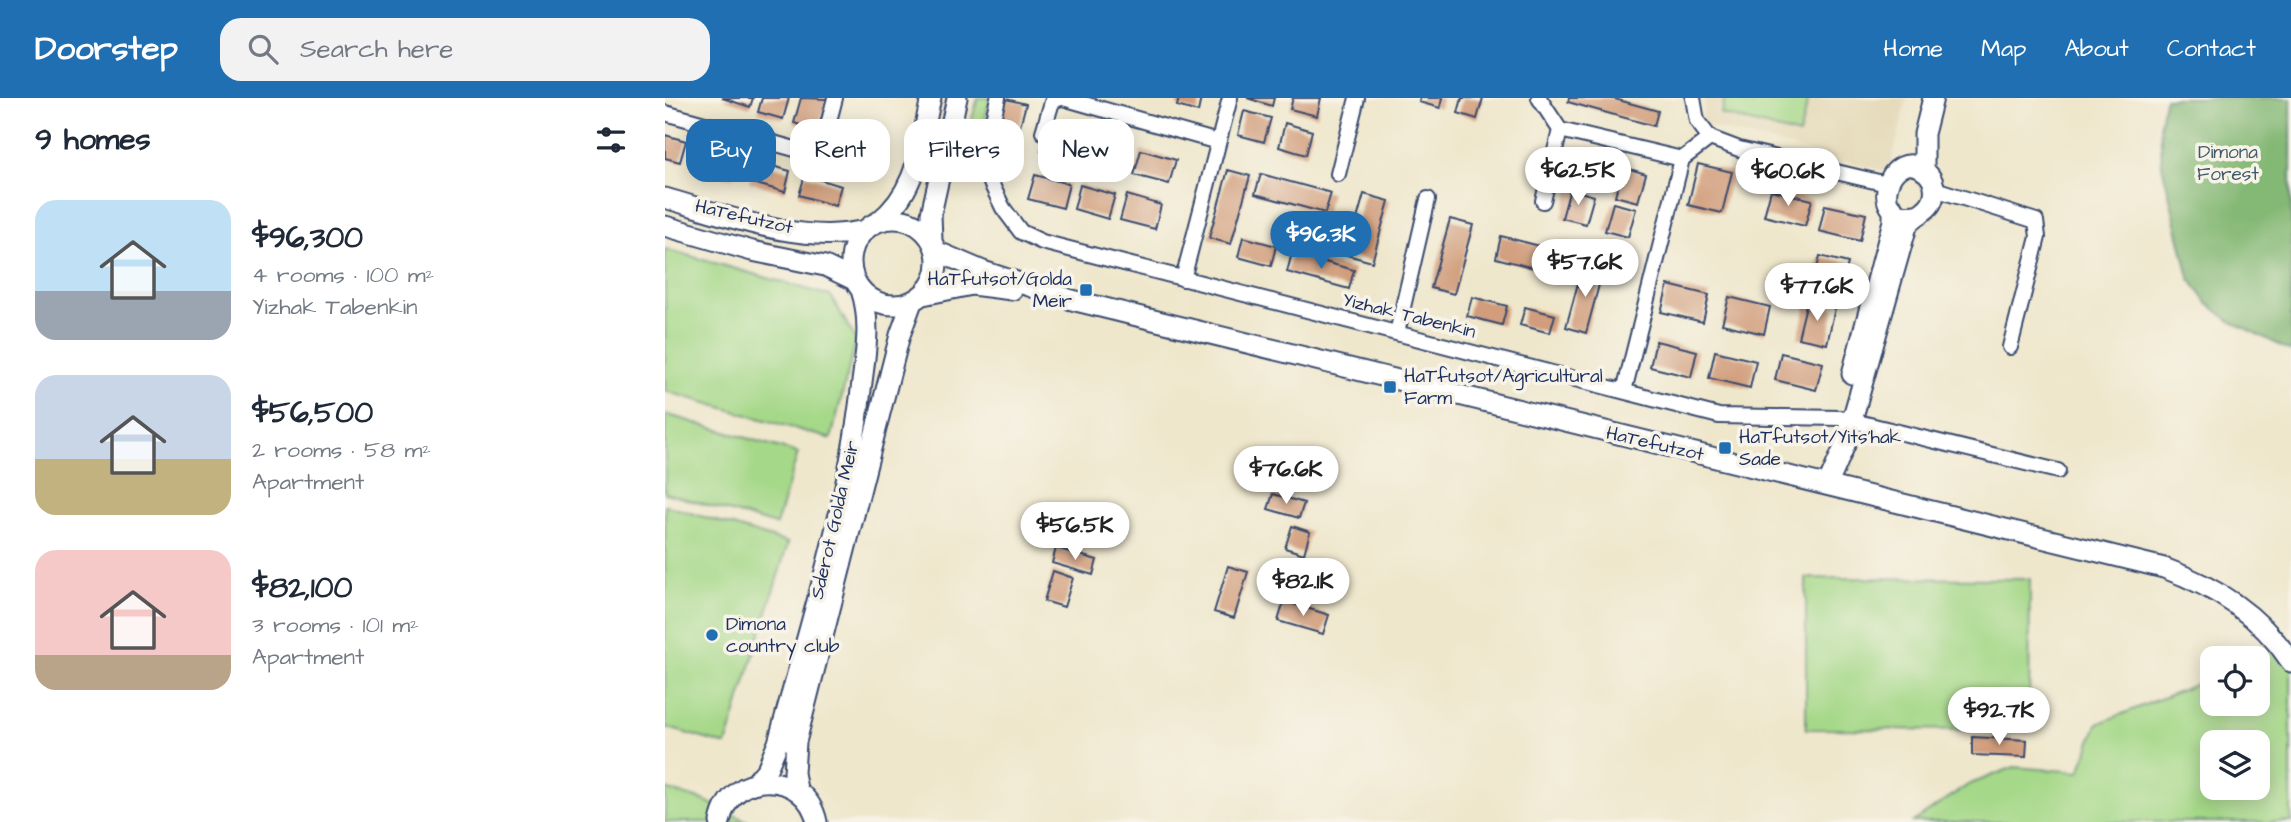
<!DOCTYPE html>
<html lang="en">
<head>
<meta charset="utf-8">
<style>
  body { margin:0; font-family:"Architects Daughter",sans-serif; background:#f2f2f3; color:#1f2937; height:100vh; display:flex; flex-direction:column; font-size:26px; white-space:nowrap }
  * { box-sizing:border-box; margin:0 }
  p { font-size:23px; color:#747a83 }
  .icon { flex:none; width:38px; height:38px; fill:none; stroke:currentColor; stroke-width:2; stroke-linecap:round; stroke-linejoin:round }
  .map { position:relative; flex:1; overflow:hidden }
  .details { display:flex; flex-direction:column; background:#fff; width:665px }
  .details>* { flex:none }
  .banner { position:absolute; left:21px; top:21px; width:665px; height:63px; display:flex; gap:14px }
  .tools { position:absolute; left:1535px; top:548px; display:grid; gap:14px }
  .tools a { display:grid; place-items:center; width:70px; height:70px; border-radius:14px; background:#fff; box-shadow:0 4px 18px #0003; font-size:35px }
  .price { position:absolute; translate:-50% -60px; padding:0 16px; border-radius:24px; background:#fff; color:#222; font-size:23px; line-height:46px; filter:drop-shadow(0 2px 4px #0008) }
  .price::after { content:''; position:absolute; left:50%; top:42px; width:21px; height:16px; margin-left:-10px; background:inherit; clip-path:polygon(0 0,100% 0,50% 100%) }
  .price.on { background:#1f6fb2; color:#fff }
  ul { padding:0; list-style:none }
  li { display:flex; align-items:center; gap:21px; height:175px; padding:0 35px }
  li span { display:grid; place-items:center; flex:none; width:196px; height:140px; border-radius:21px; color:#555 }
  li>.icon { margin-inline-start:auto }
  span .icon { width:84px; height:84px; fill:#fffc; stroke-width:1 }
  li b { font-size:30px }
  h2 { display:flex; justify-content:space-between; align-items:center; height:84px; padding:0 35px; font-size:30px }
  .tag { padding:0 24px; border-radius:21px; background:#fff; box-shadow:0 4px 18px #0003; font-size:24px; line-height:63px }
  .tag.on { background:#1f6fb2; color:#fff }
  header { display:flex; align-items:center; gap:42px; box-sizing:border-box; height:98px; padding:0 35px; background:#1f6fb2; color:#fff }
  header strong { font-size:33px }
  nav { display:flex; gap:38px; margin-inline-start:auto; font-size:24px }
  .search { width:490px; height:63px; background:#f2f2f3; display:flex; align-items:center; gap:18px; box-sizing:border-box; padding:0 24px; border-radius:21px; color:#747a83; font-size:26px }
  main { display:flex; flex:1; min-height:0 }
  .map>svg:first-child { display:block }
</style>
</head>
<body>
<header>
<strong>Doorstep</strong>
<div class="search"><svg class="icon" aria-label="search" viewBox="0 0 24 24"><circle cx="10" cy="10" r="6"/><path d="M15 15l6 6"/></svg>Search here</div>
<nav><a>Home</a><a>Map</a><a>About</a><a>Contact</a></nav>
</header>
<main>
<section class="details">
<h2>9 homes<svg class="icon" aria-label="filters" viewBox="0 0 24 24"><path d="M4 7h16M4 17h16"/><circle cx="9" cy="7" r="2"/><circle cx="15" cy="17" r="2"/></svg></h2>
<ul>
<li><span style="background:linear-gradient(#bfe0f5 65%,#9aa5b1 0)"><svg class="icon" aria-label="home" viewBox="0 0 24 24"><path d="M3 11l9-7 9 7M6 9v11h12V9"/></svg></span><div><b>$96,300</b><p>4 rooms · 100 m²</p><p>Yizhak Tabenkin</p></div></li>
<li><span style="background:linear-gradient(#c9d6e8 60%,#c2b280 0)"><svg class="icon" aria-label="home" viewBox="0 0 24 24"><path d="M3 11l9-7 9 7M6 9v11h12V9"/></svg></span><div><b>$56,500</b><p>2 rooms · 58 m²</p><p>Apartment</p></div></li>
<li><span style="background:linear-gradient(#f6c9c9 75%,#b9a48a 0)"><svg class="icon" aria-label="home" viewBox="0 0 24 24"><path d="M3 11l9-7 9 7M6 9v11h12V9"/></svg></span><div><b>$82,100</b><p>3 rooms · 101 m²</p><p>Apartment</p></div></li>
</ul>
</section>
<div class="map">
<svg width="1626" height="724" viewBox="0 0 1626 724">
  <rect width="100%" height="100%" fill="#f7f3e8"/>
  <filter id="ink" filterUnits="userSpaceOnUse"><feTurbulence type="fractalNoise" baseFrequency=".0143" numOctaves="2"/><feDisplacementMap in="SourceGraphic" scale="14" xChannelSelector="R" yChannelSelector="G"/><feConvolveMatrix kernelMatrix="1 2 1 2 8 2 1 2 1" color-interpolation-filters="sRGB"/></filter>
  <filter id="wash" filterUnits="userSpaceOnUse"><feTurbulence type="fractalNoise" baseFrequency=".00686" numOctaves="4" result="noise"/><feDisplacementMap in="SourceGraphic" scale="28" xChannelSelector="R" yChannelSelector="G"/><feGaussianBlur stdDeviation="1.57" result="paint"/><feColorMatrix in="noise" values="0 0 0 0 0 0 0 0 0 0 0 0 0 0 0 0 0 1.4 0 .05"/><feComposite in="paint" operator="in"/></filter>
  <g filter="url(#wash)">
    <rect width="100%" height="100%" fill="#efe7cc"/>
    <path fill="#e5daba" d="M1041,0H1242L1224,74L1035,26Z"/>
    <path fill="#a5d888" stroke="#608473" stroke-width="2" fill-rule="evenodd" d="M313,0H325L312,58L317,83L288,85Z
      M1060,0H1144L1134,37L1056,16Z
      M0,151L166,198L191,242L166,341L0,293Z
      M0,316L133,355L111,427L0,395Z
      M0,407L123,445L61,647L0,629Z
      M1141,480L1365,481L1364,632L1141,631Z
      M1626,543V724H1248L1303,687L1349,669L1415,674L1432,626L1547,580V606H1592V560H1586ZM1547,644H1592V690H1547Z
      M0,691L38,702L84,724H0Z"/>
    <path fill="#84b874" stroke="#507469" stroke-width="2" d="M1500,0H1626V253L1565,223L1542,205L1524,179L1497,67L1495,24Z"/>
    <g id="blocks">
      <path fill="#d19d7b" d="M57,0H88L85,9Z
        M97,0H124L118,21L93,14Z
        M136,0L162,1L153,32L129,25Z
        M514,0H536L533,14L512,8Z
        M582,0H609L607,8Z
        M628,0H656L652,18L625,11Z
        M755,0H777L775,10L754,4Z
        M797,0H818L812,21L793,15Z
        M904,0H946L993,13L989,28L903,4Z
        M341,1L361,6L347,58L327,53Z
        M579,13L606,20L599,44L573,37Z
        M186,22L209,28L198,66L175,59Z
        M620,25L647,33L641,57L614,49Z
        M383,29L417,38L411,62L376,53Z
        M0,37L21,43L15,64L0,60Z
        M429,40L463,50L457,74L422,65Z
        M38,49L73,59L67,80L32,70Z
        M476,52L511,62L504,86L469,77Z
        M914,55L938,61L930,90L907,84Z
        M90,63L125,73L120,94L84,84Z
        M1033,66L1067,74L1057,115L1023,107Z
        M958,69L981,76L973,104L950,98Z
        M563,72L585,78L566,146L544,140Z
        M596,76L666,95L660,115L590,96Z
        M140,77L176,88L170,108L134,97Z
        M370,77L404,86L398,110L363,101Z
        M415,87L450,97L443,121L409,111Z
        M905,91L929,98L921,126L897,120Z
        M1106,92L1147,102L1140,128L1099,118Z
        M699,96L724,103L707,164L682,157Z
        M462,97L496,107L490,131L455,122Z
        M948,105L971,111L963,139L940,133Z
        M1160,107L1201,116L1195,143L1154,133Z
        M785,121L808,127L789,196L766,190Z
        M836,138L909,157L903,179L831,160Z
        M578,139L611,148L606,168L573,159Z
        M627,155L689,172L684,191L622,174Z
        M1155,158L1183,165L1174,201L1146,194Z
        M918,167L938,172L921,235L901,229Z
        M1003,187L1044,197L1038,224L996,214Z
        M807,199L842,208L837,227L802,218Z
        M1064,199L1105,209L1099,236L1057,226Z
        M1142,203L1170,210L1162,246L1133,240Z
        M860,209L890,217L885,235L855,227Z
        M991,243L1032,253L1026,279L985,269Z
        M1050,253L1091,263L1085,290L1044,280Z
        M1116,255L1158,265L1151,292L1110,282Z
        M608,396L639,405L634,420L603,411Z
        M627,428L645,434L639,456L620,450Z
        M391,450L432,462L428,477L387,465Z
        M563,468L583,474L569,520L549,514Z
        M388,473L408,480L399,509L379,503Z
        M619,503L664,517L658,536L613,523Z
        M1307,639L1362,642L1361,659L1307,657Z"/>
    </g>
  </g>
  <g filter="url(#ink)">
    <use href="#blocks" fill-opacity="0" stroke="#3b4b6e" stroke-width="2"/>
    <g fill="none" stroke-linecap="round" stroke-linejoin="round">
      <g stroke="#3b4b6e" stroke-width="18">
        <path id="street" d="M333,0L319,59L325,83L338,110L356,134L377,144L1054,318L1176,320L1393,373
          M398,0L553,44
          M874,0L895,32L1017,61
          M0,15L155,58L170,0
          M378,34L387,4L395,0
          M1045,40L1074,51L1222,86
          M673,76L692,0
          M1270,91L1371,123L1373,139L1345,249
          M878,103L895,32
          M518,181L565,0
          M732,235L763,101
          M959,293L1017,61L1045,40L1032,23L1028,0"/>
      </g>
      <g stroke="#3b4b6e" stroke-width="23">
        <path id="secondary" d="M1259,73V36L1268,0
          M0,100C60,117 138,148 200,132
          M186 164a43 43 0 1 1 86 0a43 43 0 1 1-86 0Z
          M213,124C253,93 255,47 266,0
          M0,128L87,153L160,168L189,182
          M267,142L266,116L292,0
          M271,153L318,173L407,202L1499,470C1551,489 1595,517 1626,564
          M258,197L307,187L347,192
          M1187,276L1228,123V110
          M1163,386L1180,347L1242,128C1249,116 1264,114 1268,101C1271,92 1269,82 1262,75C1225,40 1197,130 1255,116
          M91,684L102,671L113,645C144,529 182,412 196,292C200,259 207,224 196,192
          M132,691L129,675L131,644L235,237L247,204
          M55,724C65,670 141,671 152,724"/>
      </g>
      <use href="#street" stroke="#fff" stroke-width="14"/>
      <use href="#secondary" stroke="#fff" stroke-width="19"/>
    </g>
  </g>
  <g fill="#1f6fb2" stroke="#f7f3e8" stroke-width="2.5">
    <rect x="414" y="185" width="14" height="14" rx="3.5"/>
    <rect x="718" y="282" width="14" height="14" rx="3.5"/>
    <rect x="1053" y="343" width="14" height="14" rx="3.5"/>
    <circle cx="47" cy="537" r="7"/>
  </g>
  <g text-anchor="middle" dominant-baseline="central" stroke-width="7" stroke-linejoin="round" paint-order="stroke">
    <g font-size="19" fill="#3e5968" stroke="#f7f3e8">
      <text x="1563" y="54">Dimona<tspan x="1563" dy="22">Forest</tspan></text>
    </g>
    <g font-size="19" fill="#1b2f5e" stroke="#f7f3e8">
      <text transform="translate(79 119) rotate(13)">HaTefutzot</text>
      <text transform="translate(744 218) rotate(14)">Yizhak Tabenkin</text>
      <text transform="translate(990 346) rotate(13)">HaTefutzot</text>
      <text transform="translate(170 422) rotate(-77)">Sderot Golda Meir</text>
    </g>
    <g font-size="19" fill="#1b2f5e" stroke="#f7f3e8" text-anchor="start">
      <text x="407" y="181" text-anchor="end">HaTfutsot/Golda<tspan x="407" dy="22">Meir</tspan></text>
      <text x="739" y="278">HaTfutsot/Agricultural<tspan x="739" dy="22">Farm</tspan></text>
      <text x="1074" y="339">HaTfutsot/Yits'hak<tspan x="1074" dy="22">Sade</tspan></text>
      <text x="61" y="526">Dimona<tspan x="61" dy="22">country club</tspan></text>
    </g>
  </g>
</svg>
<div class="tools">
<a><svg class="icon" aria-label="locate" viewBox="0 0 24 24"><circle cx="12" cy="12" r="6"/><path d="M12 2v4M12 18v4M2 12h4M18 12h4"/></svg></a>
<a><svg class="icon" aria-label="layers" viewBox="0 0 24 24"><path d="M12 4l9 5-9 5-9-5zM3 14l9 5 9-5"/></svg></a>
</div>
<b class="price" style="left:913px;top:109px">$62.5K</b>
<b class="price" style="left:1123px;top:110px">$60.6K</b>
<b class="price on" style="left:656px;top:173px">$96.3K</b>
<b class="price" style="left:920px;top:201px">$57.6K</b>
<b class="price" style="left:1152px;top:225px">$77.6K</b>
<b class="price" style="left:621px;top:408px">$76.6K</b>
<b class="price" style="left:410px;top:464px">$56.5K</b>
<b class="price" style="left:638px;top:520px">$82.1K</b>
<b class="price" style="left:1334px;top:649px">$92.7K</b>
<div class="banner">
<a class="tag on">Buy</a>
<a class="tag">Rent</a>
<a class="tag">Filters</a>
<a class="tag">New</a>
</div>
</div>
</main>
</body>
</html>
